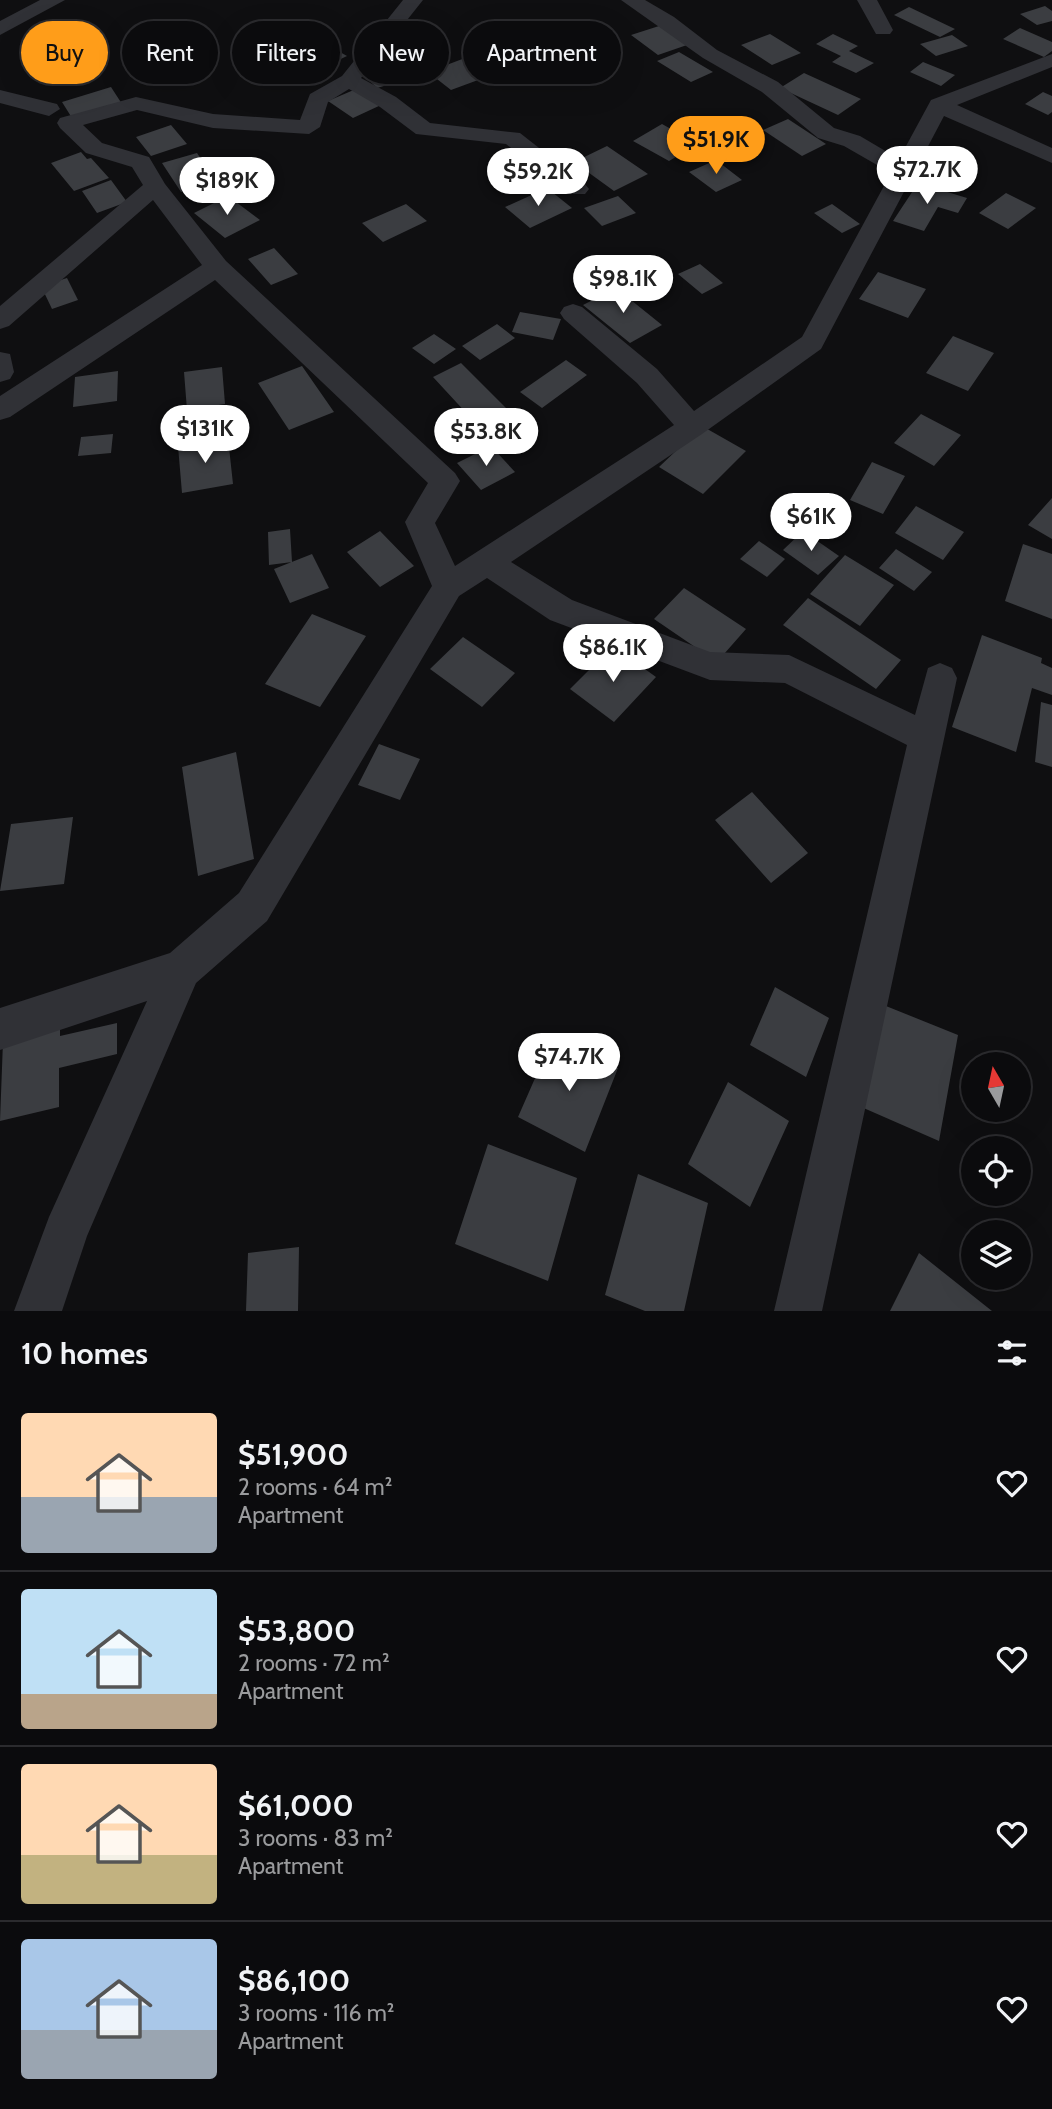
<!DOCTYPE html>
<html lang="en">
<head>
<meta charset="utf-8">
<style>
  body { margin:0; font-family:Cabin,sans-serif; background:#19191b; color:#f1f3f6; height:100vh; display:flex; flex-direction:column; font-size:26px; white-space:nowrap }
  * { box-sizing:border-box; margin:0 }
  p { font-size:23px; color:#9a9b9d }
  .icon { flex:none; width:38px; height:38px; fill:none; stroke:currentColor; stroke-width:2; stroke-linecap:round; stroke-linejoin:round }
  .map { position:relative; height:1311px; overflow:hidden }
  .sheet { display:flex; flex-direction:column; background:#0b0b0d; flex:1 }
  .sheet>* { flex:none }
  .guide { position:absolute; left:21px; top:21px; width:700px; height:63px; display:flex; gap:14px }
  .needle { width:46px; rotate:351deg }
  .buttons { position:absolute; left:961px; top:1052px; display:grid; gap:14px }
  .buttons a { display:grid; place-items:center; width:70px; height:70px; border-radius:50%; background:#0b0b0d; box-shadow:0 7px 28px #0002,0 0 0 2px #2b2b2e; font-size:35px }
  .price { position:absolute; translate:-50% -60px; padding:0 16px; border-radius:24px; background:#fff; color:#222; font-size:23px; line-height:46px; filter:drop-shadow(0 2px 4px #0008) }
  .price::after { content:''; position:absolute; left:50%; top:42px; width:21px; height:16px; margin-left:-10px; background:inherit; clip-path:polygon(0 0,100% 0,50% 100%) }
  .price.current { background:#ff9d19; color:#111 }
  ul { padding:0; list-style:none }
  li { display:flex; align-items:center; gap:21px; height:175px; padding:0 21px }
  li+li { border-top:2px solid #2b2b2e }
  li span { display:grid; place-items:center; flex:none; width:196px; height:140px; border-radius:7px; color:#555 }
  li>.icon { margin-inline-start:auto }
  span .icon { width:84px; height:84px; fill:#fffc; stroke-width:1 }
  li b { font-size:30px }
  h2 { display:flex; justify-content:space-between; align-items:center; height:84px; padding:0 21px; font-size:30px }
  .tag { padding:0 24px; border-radius:32px; background:#0b0b0d; box-shadow:0 7px 28px #0002,0 0 0 2px #2b2b2e; font-size:24px; line-height:63px }
  .tag.current { background:#ff9d19; color:#111 }
  .map>svg:first-child { display:block }
</style>
</head>
<body>
<div class="map">
<svg width="1052" height="1311" viewBox="0 0 1052 1311">
  <rect width="100%" height="100%" fill="#0f0f11"/>
  <path fill="#3b3d41" d="M1045,6L1052,11V21L1037,25L1020,14Z
    M909,7L955,29L940,37L894,15Z
    M534,25L550,30L532,45L516,40Z
    M659,26L687,45L658,55L631,35Z
    M1020,28L1052,42V51L1044,57L1003,39Z
    M770,34L801,53L772,65L741,45Z
    M833,34L858,46L849,51L874,63L856,73L832,62L841,56L816,44Z
    M952,35L968,46L936,56L920,44Z
    M324,43L347,56L324,67L301,53Z
    M679,52L713,72L691,82L657,61Z
    M465,58L489,76L451,90L428,72Z
    M923,62L955,75L941,86L910,72Z
    M380,70L394,83L377,88L364,75Z
    M804,73L861,99L838,115L780,88Z
    M111,87L122,104L72,118L62,102Z
    M356,89L381,105L353,118L328,101Z
    M1043,92L1052,96V112L1048,115L1025,104Z
    M788,119L826,144L802,156L763,130Z
    M662,124L698,144L669,161L633,141Z
    M171,125L187,144L151,156L136,137Z
    M607,146L648,174L614,191L574,162Z
    M81,152L87,159L91,158L109,178L74,191L51,163Z
    M197,153L216,181L181,192L162,163Z
    M716,160L742,180L716,192L689,172Z
    M111,180L127,202L97,213L82,191Z
    M918,183L967,198L958,213L938,207L924,231L893,221Z
    M547,188L572,208L530,228L505,207Z
    M1006,193L1036,208L1008,229L979,213Z
    M228,196L260,220L225,238L194,213Z
    M618,196L636,213L602,226L584,208Z
    M406,204L427,221L383,242L362,223Z
    M832,204L860,224L842,233L814,213Z
    M274,248L298,274L271,285L248,259Z
    M700,264L723,283L702,294L678,274Z
    M878,272L926,289L908,318L859,299Z
    M67,278L78,300L52,309L41,286Z
    M616,288L662,325L630,343L583,305Z
    M520,312L561,319L553,340L512,332Z
    M497,324L515,338L480,360L462,346Z
    M434,334L456,349L434,364L412,348Z
    M953,336L994,353L968,391L926,373Z
    M566,360L587,375L542,408L520,392Z
    M461,363L511,413L481,429L433,377Z
    M302,366L334,412L289,430L258,383Z
    M222,367L225,404L187,410L184,372Z
    M118,371L117,401L73,407L75,377Z
    M921,414L961,435L934,466L894,443Z
    M702,426L746,451L703,494L659,467Z
    M113,434L111,453L78,456L81,437Z
    M228,438L233,484L182,493L178,446Z
    M491,446L515,472L481,490L457,463Z
    M872,462L905,476L883,514L850,500Z
    M1052,498V539L1028,525Z
    M916,506L964,532L943,560L895,533Z
    M290,529L292,562L269,565L268,532Z
    M380,531L414,566L380,587L347,552Z
    M803,531L839,556L818,575L783,550Z
    M759,541L785,559L767,577L740,559Z
    M1023,544L1052,554V619L1005,601Z
    M896,549L932,572L914,591L879,568Z
    M312,554L329,588L290,603L274,569Z
    M845,555L894,585L860,626L810,594Z
    M684,588L746,629L717,662L654,619Z
    M808,598L901,660L876,689L783,625Z
    M312,614L366,636L320,707L265,684Z
    M982,635L1042,658L1041,663L1052,668V695L1032,688L1016,752L952,727Z
    M463,637L515,673L482,707L430,669Z
    M613,646L656,677L614,722L570,689Z
    M1041,702L1052,705V767L1035,762Z
    M379,744L420,759L400,800L358,785Z
    M236,752L254,859L198,876L182,767Z
    M752,792L808,853L771,883L715,820Z
    M73,817L64,884L0,891L11,824Z
    M775,987L829,1018L806,1077L750,1045Z
    M881,1004L958,1035L939,1141L859,1106Z
    M117,1023V1054L59,1068V1107L0,1121L3,1041L60,1028V1036Z
    M554,1035L618,1068L585,1152L518,1117Z
    M728,1082L789,1121L750,1207L688,1164Z
    M488,1144L577,1178L548,1281L455,1244Z
    M638,1174L708,1203L684,1311H645L605,1295Z
    M299,1247L298,1311H246L248,1253Z
    M919,1253L992,1311H890Z"/>
  <g fill="none" stroke-linecap="round" stroke-linejoin="round">
    <path fill="#303136" fill-rule="evenodd" d="M40,0H65L0,35V21Z
      M403,0H423L361,78L396,97L430,123L520,133L585,184L589,189L585,194H569L506,144L416,134L380,107L349,89L328,102L320,127L309,134L213,128L137,110L83,125L102,143L149,157L165,184L226,261L455,473L460,481L435,523L455,566L674,425L637,383L564,319L560,313L564,307L573,304L582,307L657,369L694,411L802,337L891,173L844,146L818,138L762,92L703,58L621,0H645L674,17L717,50L778,82L834,128L860,136L899,159L931,100L1052,54V67L957,105L1052,148V163L944,116L821,349L702,434L511,562L572,600L710,652L789,655L915,715L928,668L940,663L952,668L957,678L822,1311H774L907,745L785,683L710,680L550,620L487,578L459,596L267,921L196,983L87,1236L62,1311H14L49,1217L147,1001L0,1050V1008L170,953L239,893L432,586L405,522L428,483L215,280L10,417L0,420V396L202,265L153,200L9,326L0,329V306L143,185L132,167L86,153L60,128L57,123L60,118L136,97L213,114L300,120L310,94L342,76Z
      M857,0H877L893,30L890,34H876Z
      M0,90L57,104L60,109L49,116L0,103Z
      M0,352L10,354L14,372L10,379L0,382Z"/>
  </g>
</svg>
<div class="buttons">
<a><svg class="needle" viewBox="-14 -14 28 28"><path d="M0-13l5 13h-10z" fill="#e53935"/><path d="M0 13l5-13h-10z" fill="#9a9b9d"/></svg></a>
<a><svg class="icon" aria-label="locate" viewBox="0 0 24 24"><circle cx="12" cy="12" r="6"/><path d="M12 2v4M12 18v4M2 12h4M18 12h4"/></svg></a>
<a><svg class="icon" aria-label="layers" viewBox="0 0 24 24"><path d="M12 4l9 5-9 5-9-5zM3 14l9 5 9-5"/></svg></a>
</div>
<b class="price current" style="left:716px;top:176px">$51.9K</b>
<b class="price" style="left:927px;top:206px">$72.7K</b>
<b class="price" style="left:538px;top:208px">$59.2K</b>
<b class="price" style="left:227px;top:217px">$189K</b>
<b class="price" style="left:623px;top:315px">$98.1K</b>
<b class="price" style="left:205px;top:465px">$131K</b>
<b class="price" style="left:486px;top:468px">$53.8K</b>
<b class="price" style="left:811px;top:553px">$61K</b>
<b class="price" style="left:613px;top:684px">$86.1K</b>
<b class="price" style="left:569px;top:1093px">$74.7K</b>
<div class="guide">
<a class="tag current">Buy</a>
<a class="tag">Rent</a>
<a class="tag">Filters</a>
<a class="tag">New</a>
<a class="tag">Apartment</a>
</div>
</div>
<section class="sheet">
<h2>10 homes<svg class="icon" aria-label="filters" viewBox="0 0 24 24"><path d="M4 7h16M4 17h16"/><circle cx="9" cy="7" r="2"/><circle cx="15" cy="17" r="2"/></svg></h2>
<ul>
<li><span style="background:linear-gradient(#ffd9b3 60%,#9aa5b1 0)"><svg class="icon" aria-label="home" viewBox="0 0 24 24"><path d="M3 11l9-7 9 7M6 9v11h12V9"/></svg></span><div><b>$51,900</b><p>2 rooms · 64 m²</p><p>Apartment</p></div><svg class="icon" aria-label="heart" viewBox="0 0 24 24"><path d="M12 20l-8-8c-3-5 5-10 8-4 3-6 11-1 8 4z"/></svg></li>
<li><span style="background:linear-gradient(#bfe0f5 75%,#b9a48a 0)"><svg class="icon" aria-label="home" viewBox="0 0 24 24"><path d="M3 11l9-7 9 7M6 9v11h12V9"/></svg></span><div><b>$53,800</b><p>2 rooms · 72 m²</p><p>Apartment</p></div><svg class="icon" aria-label="heart" viewBox="0 0 24 24"><path d="M12 20l-8-8c-3-5 5-10 8-4 3-6 11-1 8 4z"/></svg></li>
<li><span style="background:linear-gradient(#ffd9b3 65%,#c2b280 0)"><svg class="icon" aria-label="home" viewBox="0 0 24 24"><path d="M3 11l9-7 9 7M6 9v11h12V9"/></svg></span><div><b>$61,000</b><p>3 rooms · 83 m²</p><p>Apartment</p></div><svg class="icon" aria-label="heart" viewBox="0 0 24 24"><path d="M12 20l-8-8c-3-5 5-10 8-4 3-6 11-1 8 4z"/></svg></li>
<li><span style="background:linear-gradient(#a9c7e8 65%,#9aa5b1 0)"><svg class="icon" aria-label="home" viewBox="0 0 24 24"><path d="M3 11l9-7 9 7M6 9v11h12V9"/></svg></span><div><b>$86,100</b><p>3 rooms · 116 m²</p><p>Apartment</p></div><svg class="icon" aria-label="heart" viewBox="0 0 24 24"><path d="M12 20l-8-8c-3-5 5-10 8-4 3-6 11-1 8 4z"/></svg></li>
</ul>
</section>
</body>
</html>
